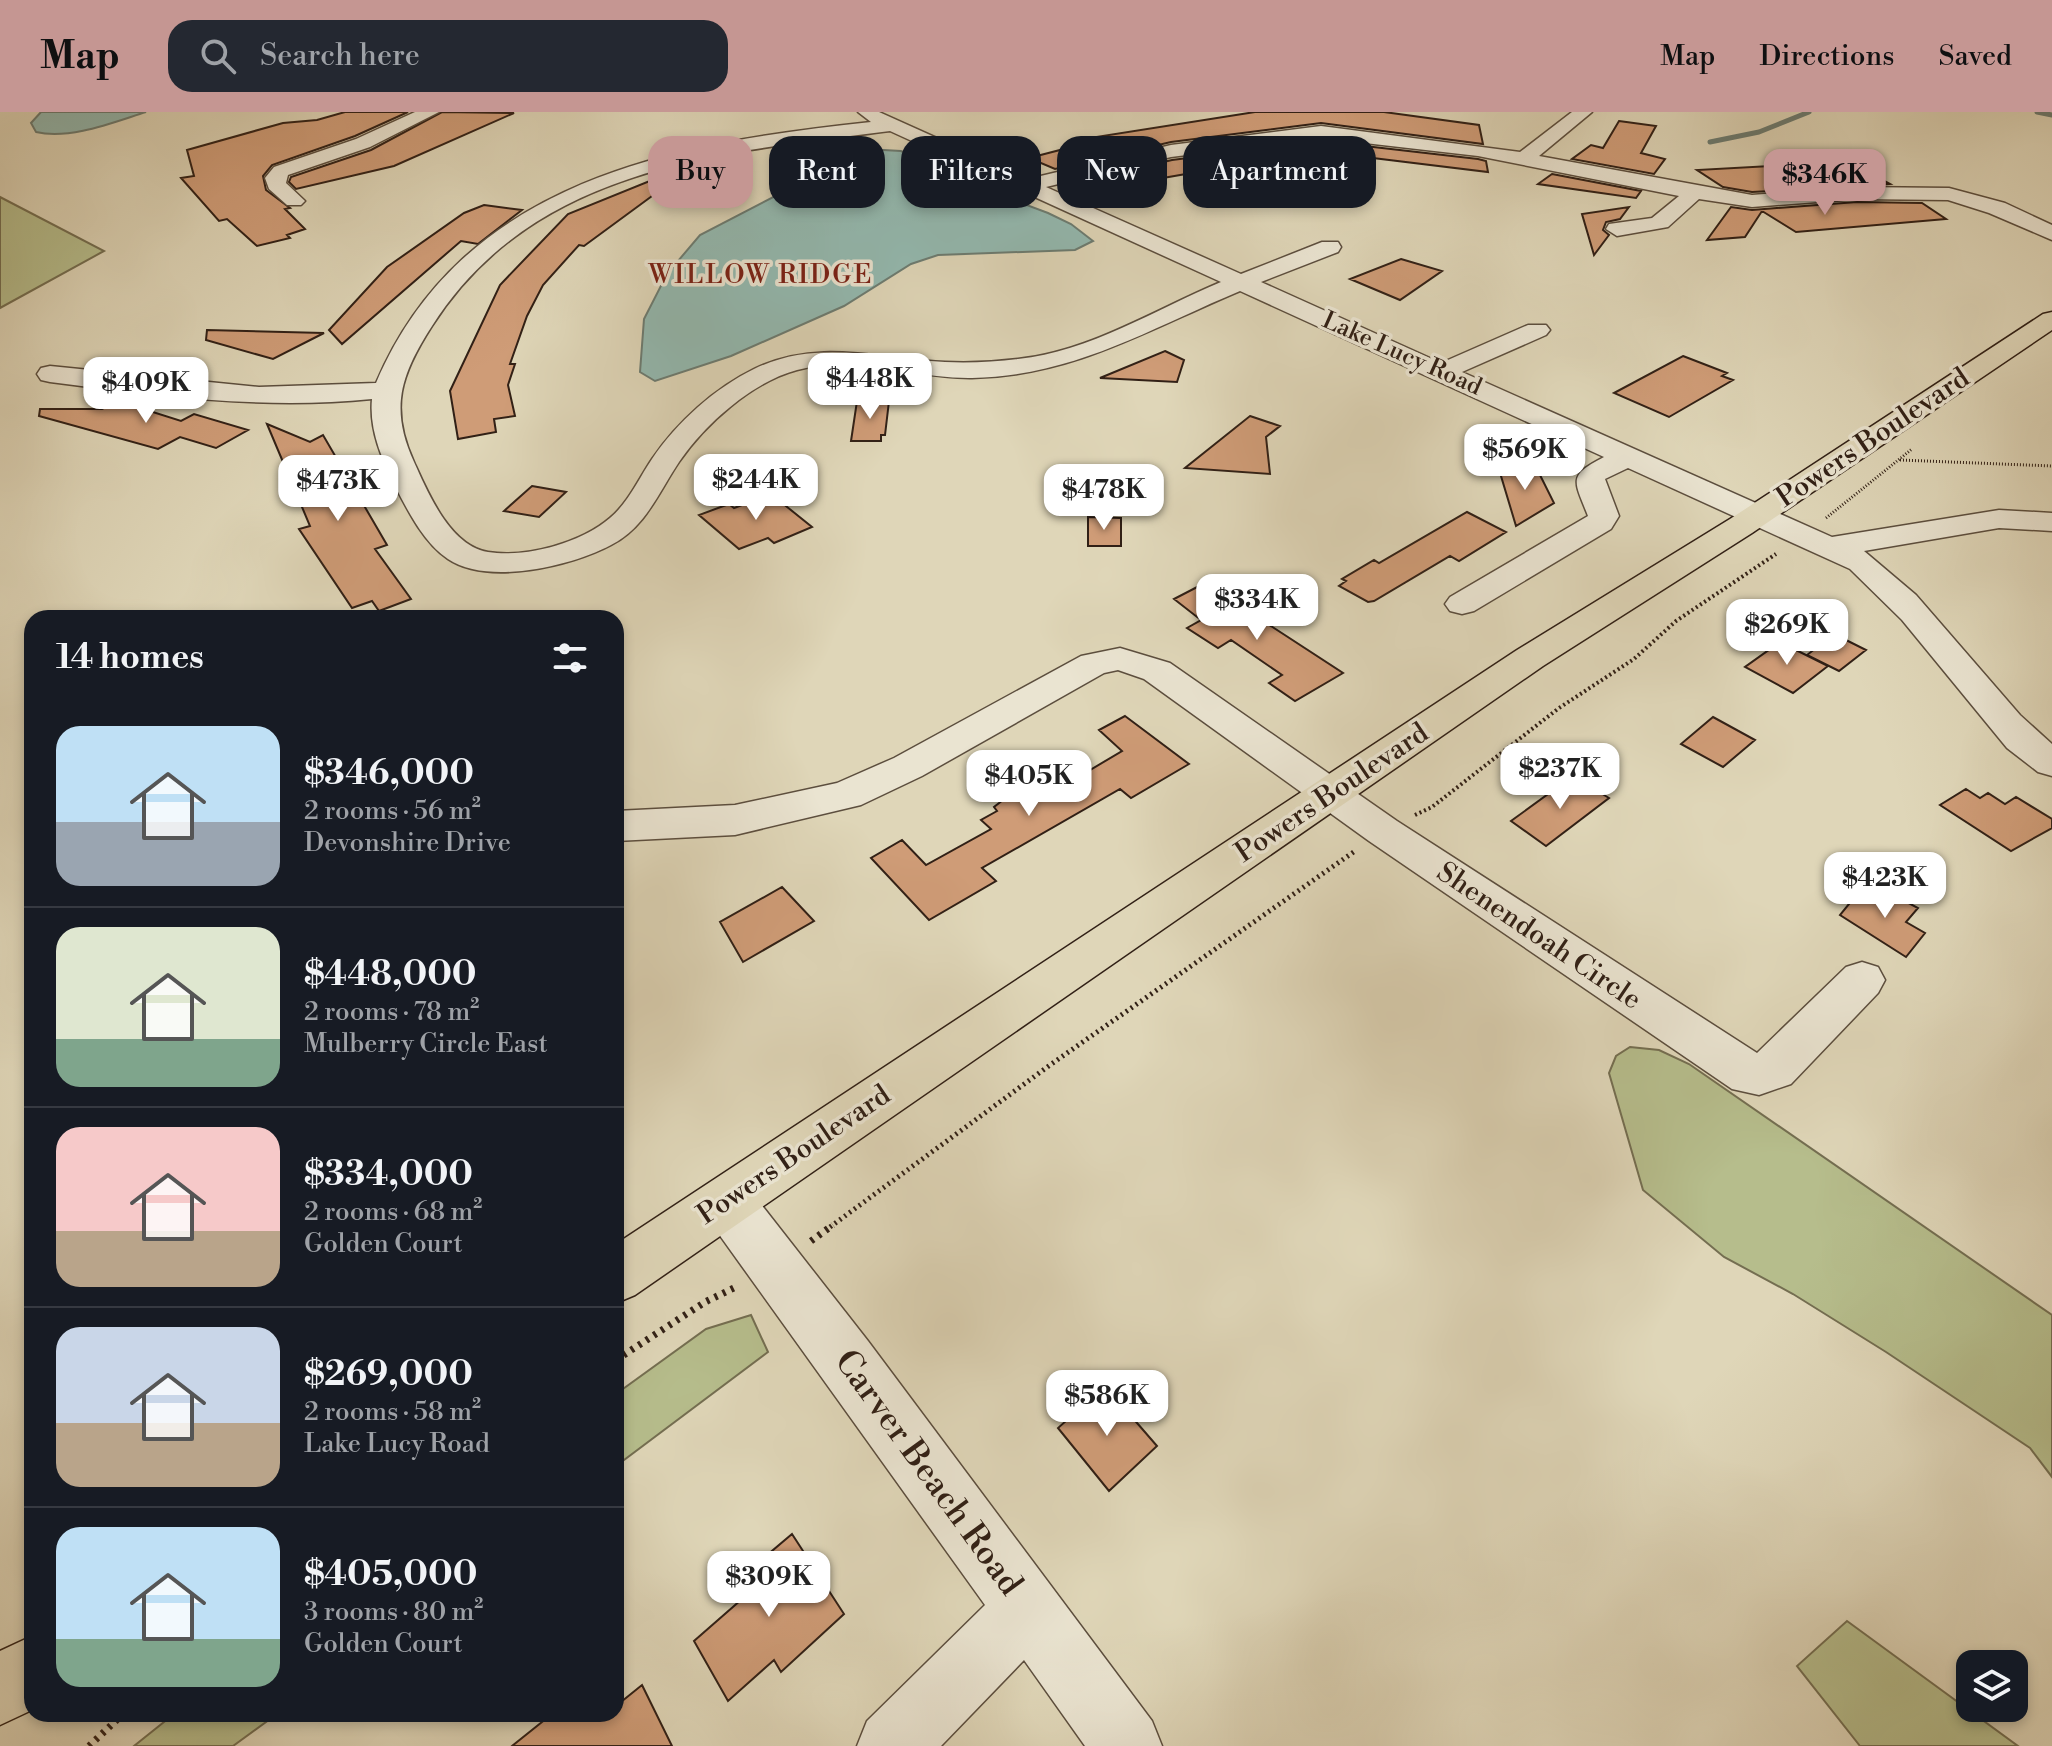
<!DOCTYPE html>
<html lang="en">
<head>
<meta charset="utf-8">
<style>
  body { margin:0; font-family:"Libre Bodoni",serif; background:#242831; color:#f1f3f6; height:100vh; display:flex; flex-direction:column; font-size:30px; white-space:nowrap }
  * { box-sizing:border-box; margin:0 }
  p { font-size:26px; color:#9ea1a6 }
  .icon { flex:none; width:44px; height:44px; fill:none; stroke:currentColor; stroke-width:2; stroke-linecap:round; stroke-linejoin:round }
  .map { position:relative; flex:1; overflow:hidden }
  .sheet { position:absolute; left:24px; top:498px; width:600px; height:1112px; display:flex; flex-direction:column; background:#171b24; border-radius:24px; box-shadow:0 4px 12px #0003 }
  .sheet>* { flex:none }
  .top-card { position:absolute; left:648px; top:24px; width:760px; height:72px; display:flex; gap:16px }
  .controls { position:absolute; left:1956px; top:1538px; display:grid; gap:16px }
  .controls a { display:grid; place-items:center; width:72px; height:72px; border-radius:16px; background:#171b24; box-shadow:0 4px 12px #0003; font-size:40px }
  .price { position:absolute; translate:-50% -68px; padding:0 18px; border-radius:16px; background:#fff; color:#222; font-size:26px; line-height:52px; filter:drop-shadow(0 2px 4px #0008) }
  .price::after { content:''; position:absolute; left:50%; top:48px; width:24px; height:18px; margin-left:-12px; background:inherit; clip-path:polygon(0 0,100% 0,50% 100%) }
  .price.active { background:#c59692; color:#111 }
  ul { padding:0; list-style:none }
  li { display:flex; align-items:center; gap:24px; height:200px; padding:0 32px }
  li+li { border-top:2px solid #363941 }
  li span { display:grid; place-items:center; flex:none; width:224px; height:160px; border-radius:24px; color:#555 }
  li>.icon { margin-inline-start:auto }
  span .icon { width:96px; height:96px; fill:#fffc; stroke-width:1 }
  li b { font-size:34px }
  h2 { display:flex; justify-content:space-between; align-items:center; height:96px; padding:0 32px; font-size:34px }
  .pill { padding:0 28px; border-radius:24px; background:#171b24; box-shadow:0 4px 12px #0003; font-size:28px; line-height:72px }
  .pill.active { background:#c59692; color:#111 }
  header { display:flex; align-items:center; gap:48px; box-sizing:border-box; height:112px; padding:0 40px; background:#c59692; color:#111 }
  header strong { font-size:38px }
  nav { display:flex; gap:44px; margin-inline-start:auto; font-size:28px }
  .search { width:560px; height:72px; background:#242831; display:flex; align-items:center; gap:20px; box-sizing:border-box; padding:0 28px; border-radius:24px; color:#9ea1a6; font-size:30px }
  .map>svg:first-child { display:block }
</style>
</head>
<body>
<header>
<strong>Map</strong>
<div class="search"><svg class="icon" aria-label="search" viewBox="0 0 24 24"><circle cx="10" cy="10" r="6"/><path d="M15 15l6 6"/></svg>Search here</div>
<nav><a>Map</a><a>Directions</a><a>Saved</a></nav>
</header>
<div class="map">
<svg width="2052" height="1634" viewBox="0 0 2052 1634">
  <rect width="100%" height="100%" fill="#dfd6b8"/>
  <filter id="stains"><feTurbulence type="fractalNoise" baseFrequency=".0025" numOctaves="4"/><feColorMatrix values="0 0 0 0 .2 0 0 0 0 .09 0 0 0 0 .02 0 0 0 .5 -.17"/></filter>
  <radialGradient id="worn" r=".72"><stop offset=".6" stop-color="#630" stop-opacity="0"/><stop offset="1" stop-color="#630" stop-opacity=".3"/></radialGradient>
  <path fill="#b6bd8c" stroke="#746e51" stroke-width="2" d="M0,85L104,139L0,196Z
    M1630,935L1659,938L1689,952L2052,1203V1365L2030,1336L1886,1240L1793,1182L1724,1145L1643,1078L1609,961L1616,944Z
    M751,1203L768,1240L616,1354V1282L706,1217Z
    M1847,1509L2018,1634H1860L1797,1554Z
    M174,1602H277L233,1634H134Z"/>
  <path fill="#93b9b0" stroke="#6c7c72" stroke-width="2" d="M41,0H146C114,10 70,28 36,20L31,11Z
    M866,37L901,39L963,69L1048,101L1071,112L1093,129L1075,138L938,143L911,152L844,194L731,244L655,269L640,260L644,207L667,162L700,123L816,63L842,42Z"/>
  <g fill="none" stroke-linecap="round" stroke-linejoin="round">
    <path stroke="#6c7c72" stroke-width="5" d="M2037,0L2052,3
      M1710,30L1759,20L1809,0"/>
  </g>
  <path fill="#cf9c77" stroke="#312016" stroke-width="2" d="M345,0H408L355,24L272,53L263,64L266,78L290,96L285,97L305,117L287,123L290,126L257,134L227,107L219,109L181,66L194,64L187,38L283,11L317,8Z
    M442,0L514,1L394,54L296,77L289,70L291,65L371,38Z
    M1255,0H1384L1479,13L1483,32L1321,11L1171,30L1055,57L1029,46L1083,32L1077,28Z
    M1619,9L1656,14L1641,41L1665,47L1654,62L1572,47L1591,33L1603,36Z
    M1321,29L1478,47L1486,49L1488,60L1340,42L1226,55L1163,66L1121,78L1112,75L1104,78L1083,69L1172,48Z
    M1808,52L1855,53L1890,72L1752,80L1723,75L1697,58Z
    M1552,62L1641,79L1636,86L1538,72Z
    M662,64L667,73L584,134L579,133L543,173L527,204L510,252H515L508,273L515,304L494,307L496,320L458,327L450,279L500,173L568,102Z
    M1857,90L1922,91L1946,107L1796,120L1762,99L1745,125L1707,128L1731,95L1752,98Z
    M484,93L522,98L478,132L461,129L342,232L329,218L387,155L464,101Z
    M1629,95L1620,107L1606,110L1603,118L1609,123L1594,143L1582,102Z
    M1401,147L1442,159L1400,188L1350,167Z
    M207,218L324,221L273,247L206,228Z
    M1165,239L1184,248L1177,270L1100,266Z
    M1683,244L1727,261L1722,264L1733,268L1669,305L1614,281Z
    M118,289L181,309L194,302L248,318L216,336L180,325L158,337L39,304L40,297H102Z
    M857,289H889L885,323H881V329H851Z
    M1250,304L1280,314L1266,325L1270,362L1185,356Z
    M267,312L310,330L323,323L387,433L375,437L411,487L379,499L372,489L352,496L299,417L310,414Z
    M1498,354L1537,357L1554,391L1516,414Z
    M532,374L566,380L539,405L504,399Z
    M771,382L812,415L774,431L768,426L739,437L699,403L729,392L734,396Z
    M1467,400L1506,420L1459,449L1450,444L1374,489L1368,490L1339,474L1346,469L1342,467L1374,448L1379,451Z
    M1088,405L1121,406V434H1088Z
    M1203,472L1254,503L1343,561L1295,589L1269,571L1282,563L1231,528L1218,536L1187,516L1201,508L1174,487Z
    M1834,522L1866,538L1839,559L1807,543Z
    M1780,530L1828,554L1793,581L1745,555Z
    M1125,604L1189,652L1131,686L1120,677L982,756L996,769L929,808L871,746L902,728L926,753L991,717L981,708L997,699L994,695L1012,681L1001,671L1044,647L1070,670L1122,639L1099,618Z
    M1713,605L1755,628L1723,655L1681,632Z
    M1573,664L1609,686L1546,734L1511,709Z
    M1966,677L1980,686L1988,681L2005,692L2016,685L2052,707V716L2011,739L1940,693Z
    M1877,774L1918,796L1906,810L1925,821L1906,845L1840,803L1857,782L1866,787Z
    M782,775L814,809L743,850L720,810Z
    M1105,1274L1157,1334L1109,1379L1058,1316Z
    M792,1422L844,1502L781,1560L774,1548L728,1589L694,1529L742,1487L733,1472Z
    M642,1573L672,1634H512L552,1602H616V1594Z"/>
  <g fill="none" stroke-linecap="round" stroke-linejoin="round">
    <g stroke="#5c4e3e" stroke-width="3">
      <path id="minor" d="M415,0H439L370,35L288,63L286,71L305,89L301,93H287L269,77L265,66L274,55L356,27Z
        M858,0H879L1028,67L1171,33L1321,14L1520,40L1572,0H1592L1539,44L1752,83L1857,75L1949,76L2005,91L2052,113V128L1989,101L1948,88L1857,87L1752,95L1699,87L1668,115L1617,124L1606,117L1609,112L1652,106L1679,84L1478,44L1321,26L1171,45L1046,75L1241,162L1322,130H1338L1341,135L1338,140L1261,170L1441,251L1528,213H1546L1550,218L1546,223L1462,260L1832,425L1999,398L2052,401V419L1999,416L1864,439L1916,483L2020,603L2052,632V664L2038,660L2007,636L1902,508L1850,457L1628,356L1605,367L1619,404L1611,417L1474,499L1462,502L1450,499L1445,492L1450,485L1588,404C1574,368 1567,364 1604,345L1240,179C1149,217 1074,264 972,266C915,267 853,242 797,258C752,270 705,312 679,350C658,381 646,415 611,433C572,454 488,474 448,447C424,431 408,399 395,374C382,347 369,318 372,287C264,298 157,284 50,270L41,268L37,262L41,256L50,254L259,275L376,271C463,67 675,31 871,10ZM890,19L1221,170C1156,197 1089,240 1018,247C994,250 969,251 945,250C879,247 818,226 754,257C715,276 677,310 652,347C639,366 629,390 610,406C581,431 526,446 488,440C450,434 428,381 414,350C389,296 401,262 432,214C534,54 720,41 890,19Z
        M1120,536L1170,551L1397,709L1757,941L1846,855L1862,850L1878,855L1885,868L1878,881L1791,972L1759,983L1732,977L1369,729L1144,567L1118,558L1104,561L922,664L861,693L735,723L616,729V699L735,693L837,671L894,646L1081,544Z
        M727,1066L746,1073L868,1229L1152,1609L1162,1634H1085L1024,1548L941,1634H857L867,1609L985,1493L708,1107L701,1090L708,1073Z"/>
    </g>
    <g stroke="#312016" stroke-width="3">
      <path id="major" d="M2052,200V218L1752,421L1543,554L635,1183L616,1191V1132L1517,538L1730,407L2043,202Z
        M32,1524V1598L0,1613V1539Z"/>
    </g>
    <path stroke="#312016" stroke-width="3" stroke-dasharray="1 2" stroke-linecap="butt" d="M1900,348L2052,354
      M1826,406L1912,337"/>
    <path stroke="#312016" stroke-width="4" stroke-dasharray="2 3" stroke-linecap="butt" d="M1415,703L1432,695L1559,596L1634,547L1676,509L1776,442"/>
    <path stroke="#312016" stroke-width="5" stroke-dasharray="2 4" stroke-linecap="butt" d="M830,1115L1050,953L1355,739"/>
    <path stroke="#312016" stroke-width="7" stroke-dasharray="3 6" stroke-linecap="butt" d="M811,1129L833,1113
      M616,1248L705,1190L738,1174
      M89,1634L123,1602"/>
    <use href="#minor" fill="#eae4d1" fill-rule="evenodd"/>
    <use href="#major" fill="#dfd6b8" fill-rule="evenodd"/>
  </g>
  <g text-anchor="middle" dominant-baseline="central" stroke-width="7" stroke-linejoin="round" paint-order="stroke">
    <g font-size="24" fill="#312016" stroke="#eae4d1">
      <text transform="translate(1402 242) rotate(24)">Lake Lucy Road</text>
    </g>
    <g font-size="26" letter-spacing="2" fill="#7a1f14" stroke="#eae4d1">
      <text x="761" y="163">WILLOW RIDGE</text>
    </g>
    <g font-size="28" fill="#312016" stroke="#eae4d1">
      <text transform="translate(1873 326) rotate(-34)">Powers Boulevard</text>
      <text transform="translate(1332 681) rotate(-34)">Powers Boulevard</text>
      <text transform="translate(1539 824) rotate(34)">Shenendoah Circle</text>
      <text transform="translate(794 1043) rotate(-34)">Powers Boulevard</text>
    </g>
    <g font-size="34" fill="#312016" stroke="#eae4d1">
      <text transform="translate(928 1361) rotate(54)">Carver Beach Road</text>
    </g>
  </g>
  <rect width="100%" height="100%" filter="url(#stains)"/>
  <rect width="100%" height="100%" fill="url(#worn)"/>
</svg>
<div class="controls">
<a><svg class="icon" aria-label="layers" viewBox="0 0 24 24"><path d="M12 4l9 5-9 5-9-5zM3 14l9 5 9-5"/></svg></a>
</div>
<b class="price active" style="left:1825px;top:105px">$346K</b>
<b class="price" style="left:870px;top:309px">$448K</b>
<b class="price" style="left:146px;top:313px">$409K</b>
<b class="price" style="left:1525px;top:380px">$569K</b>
<b class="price" style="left:756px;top:410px">$244K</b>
<b class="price" style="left:338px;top:411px">$473K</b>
<b class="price" style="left:1104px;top:420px">$478K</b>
<b class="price" style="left:1257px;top:530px">$334K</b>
<b class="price" style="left:1787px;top:555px">$269K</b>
<b class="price" style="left:1560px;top:699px">$237K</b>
<b class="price" style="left:1029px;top:706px">$405K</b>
<b class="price" style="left:1885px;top:808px">$423K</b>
<b class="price" style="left:1107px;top:1326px">$586K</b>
<b class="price" style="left:769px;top:1507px">$309K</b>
<div class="top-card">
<a class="pill active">Buy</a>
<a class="pill">Rent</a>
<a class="pill">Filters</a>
<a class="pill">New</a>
<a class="pill">Apartment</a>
</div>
<section class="sheet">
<h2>14 homes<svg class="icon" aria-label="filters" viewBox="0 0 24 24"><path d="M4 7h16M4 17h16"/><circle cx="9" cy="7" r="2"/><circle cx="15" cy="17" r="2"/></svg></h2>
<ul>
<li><span style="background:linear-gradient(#bfe0f5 60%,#9aa5b1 0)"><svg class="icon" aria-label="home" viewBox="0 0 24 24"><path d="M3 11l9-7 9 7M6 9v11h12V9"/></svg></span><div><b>$346,000</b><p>2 rooms · 56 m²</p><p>Devonshire Drive</p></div></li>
<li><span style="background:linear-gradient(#dfe7d0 70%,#7fa58c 0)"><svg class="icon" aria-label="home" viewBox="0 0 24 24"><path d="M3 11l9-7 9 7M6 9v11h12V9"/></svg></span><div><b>$448,000</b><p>2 rooms · 78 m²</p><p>Mulberry Circle East</p></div></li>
<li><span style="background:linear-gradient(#f6c9c9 65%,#b9a48a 0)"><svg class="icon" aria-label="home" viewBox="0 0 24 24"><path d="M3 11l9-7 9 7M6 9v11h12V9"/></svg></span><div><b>$334,000</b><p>2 rooms · 68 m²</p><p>Golden Court</p></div></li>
<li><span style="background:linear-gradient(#c9d6e8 60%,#b9a48a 0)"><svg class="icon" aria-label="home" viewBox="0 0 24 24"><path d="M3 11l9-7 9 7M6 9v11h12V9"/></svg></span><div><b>$269,000</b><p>2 rooms · 58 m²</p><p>Lake Lucy Road</p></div></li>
<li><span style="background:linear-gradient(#bfe0f5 70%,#7fa58c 0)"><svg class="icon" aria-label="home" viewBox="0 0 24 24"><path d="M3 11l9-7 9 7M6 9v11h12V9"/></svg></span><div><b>$405,000</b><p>3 rooms · 80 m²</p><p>Golden Court</p></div></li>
</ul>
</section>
</div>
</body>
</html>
